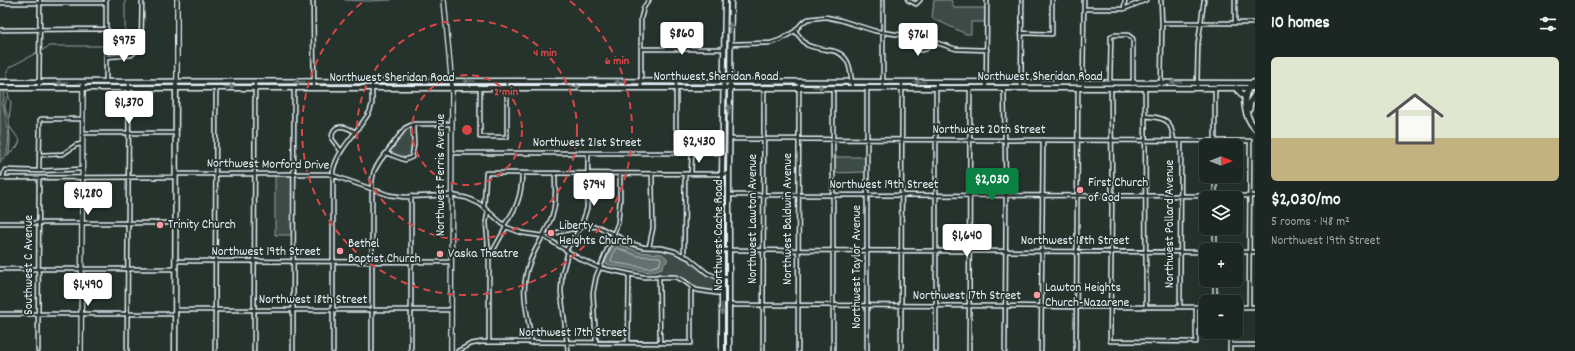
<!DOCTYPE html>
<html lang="en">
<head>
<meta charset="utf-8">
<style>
  body { margin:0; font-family:Dekko,sans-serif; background:#29322f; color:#f1f3f6; height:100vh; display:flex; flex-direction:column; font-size:15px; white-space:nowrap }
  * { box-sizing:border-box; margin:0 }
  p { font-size:13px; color:#a0a5a5 }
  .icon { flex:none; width:22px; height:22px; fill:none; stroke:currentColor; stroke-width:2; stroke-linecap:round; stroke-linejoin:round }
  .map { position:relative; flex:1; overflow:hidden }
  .sheet { display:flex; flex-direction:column; background:#1c2622; width:320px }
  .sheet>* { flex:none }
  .needle { width:26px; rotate:90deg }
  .controls { position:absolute; left:1199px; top:139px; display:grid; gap:8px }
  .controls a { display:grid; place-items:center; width:44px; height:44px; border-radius:6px; background:#1c2622; box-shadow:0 4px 16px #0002,0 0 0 1px #3a4340; font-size:20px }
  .price { position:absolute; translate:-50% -34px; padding:0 9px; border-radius:4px; background:#fff; color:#222; font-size:13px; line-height:26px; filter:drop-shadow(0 1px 2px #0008) }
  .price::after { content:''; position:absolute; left:50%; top:24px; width:12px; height:9px; margin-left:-6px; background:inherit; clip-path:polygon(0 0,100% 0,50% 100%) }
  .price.active { background:#0b8043; color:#fff }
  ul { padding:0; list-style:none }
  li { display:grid; align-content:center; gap:8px; height:212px; padding:0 16px }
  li+li { border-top:1px solid #3a4340 }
  li span { display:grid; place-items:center; height:124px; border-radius:6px; color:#555 }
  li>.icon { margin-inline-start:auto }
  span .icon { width:72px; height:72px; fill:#fffc; stroke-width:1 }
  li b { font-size:17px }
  h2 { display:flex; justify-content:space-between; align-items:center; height:48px; padding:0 16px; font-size:17px }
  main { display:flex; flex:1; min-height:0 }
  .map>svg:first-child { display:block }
</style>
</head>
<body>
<main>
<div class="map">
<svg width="1255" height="351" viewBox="0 0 1255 351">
  <rect width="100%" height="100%" fill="#26332d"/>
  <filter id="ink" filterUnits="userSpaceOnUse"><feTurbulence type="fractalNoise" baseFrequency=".025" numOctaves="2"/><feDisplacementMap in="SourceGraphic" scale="8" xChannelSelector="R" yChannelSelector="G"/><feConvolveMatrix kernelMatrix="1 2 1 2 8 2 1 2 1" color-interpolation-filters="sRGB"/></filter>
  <g filter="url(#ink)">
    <path fill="#3e4b47" stroke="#939ea0" d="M934,0H951L954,8H986V22H971V34H966L932,18Z
      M0,90H3L5,93L3,103L9,136L7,154L0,161Z
      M412,127C412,137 414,149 409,158H404L390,153V152C396,143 401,130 412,127Z
      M834,157H865V172L834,173Z
      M275,176H292V235H275Z
      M614,236L633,245L646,248L661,249L677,254L691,262L707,274L720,279V292L714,293L698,289L677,276L670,274L646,276L602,268Z"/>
    <path fill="#636f6d" stroke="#98a3a5" d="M614,242L639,252L662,254L667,258V262L664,263L662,268L649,272L610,265L605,263Z"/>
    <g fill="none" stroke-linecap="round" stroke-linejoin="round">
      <path stroke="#b3bdc0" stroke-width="1" d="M617,248L638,256L660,257L661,260L659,265L649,268L616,263L611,261V260L615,249Z"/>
      <path stroke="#98a3a5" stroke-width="1" d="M345,0L368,1L391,0
        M108,46H118L123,44L125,38V0
        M41,51L49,46H105
        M7,80V71L10,67L38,52
        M8,97C3,104 5,111 9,118
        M9,154L17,147L20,141L10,127
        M0,163L9,155L10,142L9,119L11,103L7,91"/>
      <g stroke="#e8f1f8" stroke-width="5.5">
        <path id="street" d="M313,0L314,87
          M908,0L916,4L920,0
          M1161,0L1162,23L1161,87
          M0,3H106
          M1084,9H1124L1146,0
          M1124,9L1125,0
          M1162,23H1255
          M1235,23V0
          M0,30L107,29
          M795,31C799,35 803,42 807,45C814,48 821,49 828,50C850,52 851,69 852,87
          M1021,33L1052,34V0
          M914,36C914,45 916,53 926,49L932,41
          M730,44L771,43L780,40L795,31L802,23L808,19L826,17L840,20L875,31L922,38L956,49L987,50
          M641,49H723
          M106,57L131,55L141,47L142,0
          M106,81V0
          M676,82V128L680,139L681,153
          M1110,82L1111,36L1114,35H1128L1133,39V84
          M480,87V137H507V81
          M883,87V0
          M986,87L987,0
          M1021,87L1022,0
          M1083,87L1084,0
          M1111,87L1112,196L1110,341L1196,342V307
          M1145,87L1146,307
          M1197,87L1198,44L1204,0
          M39,88L40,0
          M641,88V18L644,7L649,0
          M1004,88L1006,196L1005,351
          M1145,116C1166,118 1171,119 1174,141
          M83,133H176
          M729,139L1250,141L1249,307
          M1215,146V87
          M341,151L332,139C332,122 345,126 355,132
          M386,153L405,160L412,157L414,144L413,124
          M452,153H722
          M39,155L63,154L76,145L82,144
          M39,171L82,169
          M176,174H329L389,195L404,197L451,195L467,198L480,204L506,227L522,233L543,236L584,226L599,227L633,244L643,247L662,248L674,251L689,258L707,273L717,277H728
          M691,174L692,153
          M1215,176V198
          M0,178L176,177
          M3,178L5,170L39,171L40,120L41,119H82
          M729,195L1255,196
          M411,196V351
          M484,207L486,173L729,174
          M488,211L486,222L489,258
          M0,223H175
          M504,225C517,209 522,194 522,173
          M543,236L580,259L600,268L643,277H676L684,281L696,290L722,294
          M649,247L653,228L652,174
          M566,250L581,227L587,208L588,154
          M722,250L1206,252
          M1215,250V228
          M568,252L562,274L561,292L568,351
          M1236,252H1255
          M684,255L685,174
          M176,261L451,262
          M0,269H175
          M659,276L660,343
          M1215,280V302
          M729,305L1005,306L1075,307H1206
          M1180,307L1181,141
          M1236,307H1255
          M175,310H451
          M0,314H175
          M489,342V258L506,227
          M531,343C530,320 521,299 526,275C530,253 545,237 552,216C557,203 555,187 555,173
          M596,343L593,293L596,277L618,223L620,200V174
          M628,343L629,274
          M1230,345H1255
          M38,351L39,178
          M127,351L129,83
          M215,351L216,88
          M254,351L255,82
          M293,351L294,88
          M333,351V170C339,147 359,131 370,111L372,104V82
          M372,351V181L374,171L380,161L405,128L413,124H452
          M458,351L471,344L482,342L691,343V291L692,288
          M763,351L764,88
          M798,351L799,82
          M833,351V88
          M867,351V88
          M901,351L902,82
          M936,351V82
          M969,351L970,88
          M1041,351L1043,140
          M1076,351L1078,87
          M1230,351V332"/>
      </g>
      <g stroke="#e8f1f8" stroke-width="6">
        <path id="secondary" d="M444,0L452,87L451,351
          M177,82V0
          M81,351L83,83"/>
      </g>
      <g stroke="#e8f1f8" stroke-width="7">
        <path id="primary" d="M0,82L536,81L1255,83
          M0,88H1255
          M175,351L176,85
          M722,351V174L725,0
          M729,351V173L731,0"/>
      </g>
      <g stroke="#e8f1f8" stroke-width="8">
        <path id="highway" d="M1253,83C1240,94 1244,116 1255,128
          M1236,88L1245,97
          M1249,109L1250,102L1255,94"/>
      </g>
      <use href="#street" stroke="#26332d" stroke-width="2.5"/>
      <use href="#secondary" stroke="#26332d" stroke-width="3.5"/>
      <use href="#primary" stroke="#26332d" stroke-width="4"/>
      <use href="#highway" stroke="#26332d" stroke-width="5"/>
    </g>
    <defs><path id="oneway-solid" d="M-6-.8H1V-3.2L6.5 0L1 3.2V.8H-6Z"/></defs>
    <g fill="#6a7674">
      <use href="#oneway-solid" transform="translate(730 28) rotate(-89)"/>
      <use href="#oneway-solid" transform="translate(469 81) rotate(180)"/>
      <use href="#oneway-solid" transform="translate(300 82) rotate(-180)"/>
      <use href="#oneway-solid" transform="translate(620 82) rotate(-180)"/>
      <use href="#oneway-solid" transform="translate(920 82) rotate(-180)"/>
      <use href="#oneway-solid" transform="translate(1176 82) rotate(-180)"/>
      <use href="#oneway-solid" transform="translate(62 83) rotate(180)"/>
      <use href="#oneway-solid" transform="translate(229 87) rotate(-1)"/>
      <use href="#oneway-solid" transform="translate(575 87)"/>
      <use href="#oneway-solid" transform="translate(818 87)"/>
      <use href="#oneway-solid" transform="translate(729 110) rotate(-90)"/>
      <use href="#oneway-solid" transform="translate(722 309) rotate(90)"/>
    </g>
  </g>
  <g fill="none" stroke="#d94647" stroke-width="2" stroke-dasharray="7 5">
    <circle cx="467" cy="130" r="55"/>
    <circle cx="467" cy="130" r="110"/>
    <path d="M570 1A165 165 0 1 1 364 1"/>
  </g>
  <g fill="#ff9aa2" stroke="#26332d" stroke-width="1.5">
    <circle cx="1080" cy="190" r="4"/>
    <circle cx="160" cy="225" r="4"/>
    <circle cx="551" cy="233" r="4"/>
    <circle cx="340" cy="251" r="4"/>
    <circle cx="440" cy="254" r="4"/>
    <circle cx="1037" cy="295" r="4"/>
  </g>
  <g text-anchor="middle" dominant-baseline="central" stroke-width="3.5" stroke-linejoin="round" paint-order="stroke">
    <g font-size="13" fill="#e8f1f8" stroke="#26332d">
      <text x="716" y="77">Northwest Sheridan Road</text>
      <text x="1040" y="77">Northwest Sheridan Road</text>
      <text x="392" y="78">Northwest Sheridan Road</text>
      <text x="989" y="130">Northwest 20th Street</text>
      <text x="587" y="143">Northwest 21st Street</text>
      <text transform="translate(268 165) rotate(1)">Northwest Morford Drive</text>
      <text transform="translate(441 175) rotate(-90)">Northwest Ferris Avenue</text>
      <text x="884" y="185">Northwest 19th Street</text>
      <text transform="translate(753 219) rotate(-90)">Northwest Lawton Avenue</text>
      <text transform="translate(788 219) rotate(-90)">Northwest Baldwin Avenue</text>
      <text transform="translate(1170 224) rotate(-90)">Northwest Pollard Avenue</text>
      <text transform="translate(719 235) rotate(-90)">Northwest Cache Road</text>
      <text x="1075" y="241">Northwest 18th Street</text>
      <text x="266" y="252">Northwest 19th Street</text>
      <text transform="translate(29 265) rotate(-90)">Southwest C Avenue</text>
      <text transform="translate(857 267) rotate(-90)">Northwest Taylor Avenue</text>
      <text x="967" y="296">Northwest 17th Street</text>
      <text x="313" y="300">Northwest 18th Street</text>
      <text x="573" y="333">Northwest 17th Street</text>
    </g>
    <g font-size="13" fill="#e8f1f8" stroke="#26332d" text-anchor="start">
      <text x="1088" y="183">First Church<tspan x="1088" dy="15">of God</tspan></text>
      <text x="168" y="225">Trinity Church</text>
      <text x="559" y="226">Liberty<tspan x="559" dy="15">Heights Church</tspan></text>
      <text x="348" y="244">Bethel<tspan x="348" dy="15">Baptist Church</tspan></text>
      <text x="448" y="254">Vaska Theatre</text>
      <text x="1045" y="288">Lawton Heights<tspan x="1045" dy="15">Church-Nazarene</tspan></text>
    </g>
  </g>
  <circle cx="467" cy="130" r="6" fill="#d94647" stroke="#26332d" stroke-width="2"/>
  <g font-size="12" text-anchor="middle" font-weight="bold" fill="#d94647" stroke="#26332d" stroke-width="3.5" stroke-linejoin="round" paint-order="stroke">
    <text x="545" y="56">4 min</text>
    <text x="617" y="64">6 min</text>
    <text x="506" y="95">2 min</text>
  </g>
</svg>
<div class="controls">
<a><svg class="needle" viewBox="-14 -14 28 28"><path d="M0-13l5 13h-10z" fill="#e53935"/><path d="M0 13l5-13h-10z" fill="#a0a5a5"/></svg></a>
<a><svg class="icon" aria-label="layers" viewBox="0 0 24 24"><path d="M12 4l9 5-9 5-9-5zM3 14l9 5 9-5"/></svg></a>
<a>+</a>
<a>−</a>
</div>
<b class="price" style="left:682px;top:56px">$860</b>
<b class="price" style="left:918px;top:57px">$761</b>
<b class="price" style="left:124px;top:63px">$975</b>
<b class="price" style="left:129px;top:125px">$1,370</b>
<b class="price" style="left:699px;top:164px">$2,430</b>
<b class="price active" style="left:992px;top:202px">$2,030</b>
<b class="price" style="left:594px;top:207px">$794</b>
<b class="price" style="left:88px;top:216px">$1,280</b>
<b class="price" style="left:967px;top:258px">$1,640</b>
<b class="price" style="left:88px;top:307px">$1,490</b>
</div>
<section class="sheet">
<h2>10 homes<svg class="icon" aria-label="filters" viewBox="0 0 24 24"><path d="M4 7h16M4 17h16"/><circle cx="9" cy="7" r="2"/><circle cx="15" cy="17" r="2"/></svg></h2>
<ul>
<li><span style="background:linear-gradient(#dfe7d0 65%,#c2b280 0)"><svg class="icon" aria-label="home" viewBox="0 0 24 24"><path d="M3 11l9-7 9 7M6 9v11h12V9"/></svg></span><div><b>$2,030/mo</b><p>5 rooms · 148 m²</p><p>Northwest 19th Street</p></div></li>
</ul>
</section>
</main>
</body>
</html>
